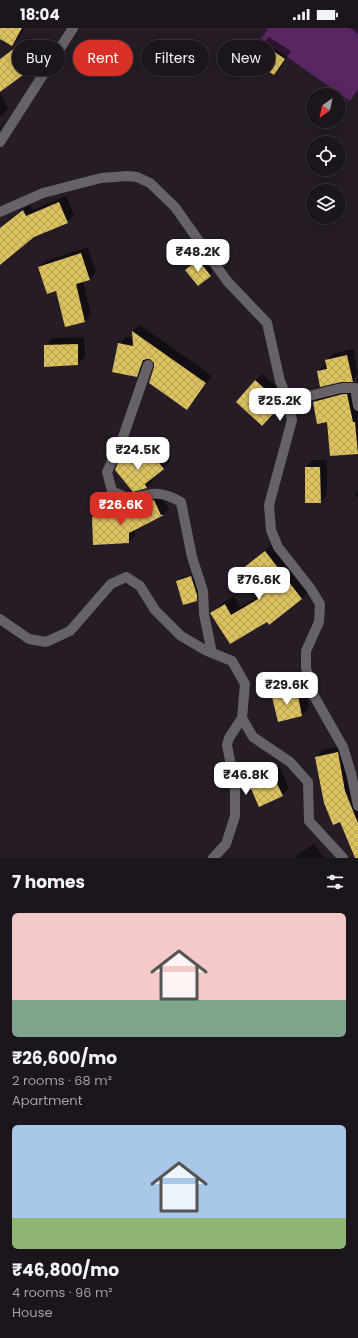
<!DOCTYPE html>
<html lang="en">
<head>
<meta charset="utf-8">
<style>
  body { margin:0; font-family:Poppins,sans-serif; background:#292229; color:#f1f3f6; height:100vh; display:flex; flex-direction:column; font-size:15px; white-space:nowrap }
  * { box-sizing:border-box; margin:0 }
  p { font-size:13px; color:#a09fa3 }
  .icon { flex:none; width:22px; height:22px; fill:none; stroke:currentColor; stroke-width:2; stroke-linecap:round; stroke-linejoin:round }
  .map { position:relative; height:830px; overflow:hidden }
  .panel { display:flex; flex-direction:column; background:#1c151c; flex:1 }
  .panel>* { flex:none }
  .hud { position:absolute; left:12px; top:12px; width:334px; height:36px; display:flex; gap:8px }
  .needle { width:26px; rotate:213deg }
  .fabs { position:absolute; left:306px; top:60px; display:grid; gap:8px }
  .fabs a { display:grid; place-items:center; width:40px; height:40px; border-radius:50%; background:#1c151c; box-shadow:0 2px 10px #0003,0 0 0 1px #3a343b; font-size:20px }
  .price { position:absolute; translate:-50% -34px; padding:0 9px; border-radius:8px; background:#fff; color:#222; font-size:13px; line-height:26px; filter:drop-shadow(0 1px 2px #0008) }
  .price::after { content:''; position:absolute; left:50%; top:24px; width:12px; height:9px; margin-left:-6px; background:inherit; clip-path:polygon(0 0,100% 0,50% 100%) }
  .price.current { background:#d93025; color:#fff }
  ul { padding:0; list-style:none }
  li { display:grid; align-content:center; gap:8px; height:212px; padding:0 12px }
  li span { display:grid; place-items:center; height:124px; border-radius:6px; color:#555 }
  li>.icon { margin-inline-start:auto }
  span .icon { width:72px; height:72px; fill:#fffc; stroke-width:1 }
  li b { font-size:17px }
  h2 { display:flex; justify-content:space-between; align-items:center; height:48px; padding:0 12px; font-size:17px }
  .pill { padding:0 14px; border-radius:18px; background:#1c151c; box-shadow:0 2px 10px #0003,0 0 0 1px #3a343b; font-size:14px; line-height:36px }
  .pill.current { background:#d93025; color:#fff }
  .status { display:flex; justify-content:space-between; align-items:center; height:28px; padding:0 20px; background:#1c151c; direction:ltr }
  .status svg { height:11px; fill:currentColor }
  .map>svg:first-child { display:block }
</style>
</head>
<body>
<div class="status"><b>18:04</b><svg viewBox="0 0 49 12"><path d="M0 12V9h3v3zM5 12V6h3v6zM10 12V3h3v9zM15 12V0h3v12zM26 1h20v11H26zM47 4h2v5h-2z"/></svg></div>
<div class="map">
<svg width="358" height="830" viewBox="0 0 358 830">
  <defs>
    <pattern id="building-cross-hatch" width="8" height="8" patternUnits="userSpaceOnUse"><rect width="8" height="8" fill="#dcc15f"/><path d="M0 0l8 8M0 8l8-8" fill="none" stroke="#b6a158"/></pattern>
  </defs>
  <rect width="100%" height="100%" fill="#251c26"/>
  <path fill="#592562" d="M268,0H350L358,6V61L350,73L261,11Z"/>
  <path fill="#0007" d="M0,0H24L19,10L12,16L0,9Z
    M29,9L39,22L52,16L54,19L45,30L0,63V40L6,28Z
    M269,9L291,23L281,39L274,46L262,16Z
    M0,65L8,81L0,88Z
    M66,168L74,187L67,194L34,208L0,235V200L30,176L33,182Z
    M88,219L96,244L90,251L83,253L91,287L85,293L66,298L57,261L39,239L45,233Z
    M201,229L213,244L210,247L189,239Z
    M140,297L212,348L194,374L187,381L151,330H148L144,341L137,348L119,316L126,309L134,310L133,303Z
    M84,309L85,329L78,336L45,317L52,310Z
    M353,321L358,346L351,353L318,343L325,336H327V332L334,325Z
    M262,346L288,369L269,389L255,353Z
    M354,360L358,381V425L314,374L321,367Z
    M136,418L144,428L157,418L170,433L152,449L154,452L147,459L133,462L121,431Z
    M313,432H327V467L320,474L306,439Z
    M358,463V470L355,466Z
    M160,467L169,481L164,486L135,501V508L129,514L93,490L99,483L149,481L143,475L149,469Z
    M274,515L311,561L302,570L270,596L267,593L212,585L221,576L234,568L240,579L263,566L244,541L253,532Z
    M194,546L200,568L196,572L177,553L180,550Z
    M304,657L309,680L302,687L273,669L280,662Z
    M344,718L358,772V822L316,729L323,722Z
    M279,737L289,760L282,767L249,754L256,747Z
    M314,816L324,830H294L297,827Z"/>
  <path fill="url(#building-cross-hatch)" d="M0,0H22L12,18L0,11Z
    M23,14L39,35L0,64V31Z
    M261,15L285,31L274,47L251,32Z
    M59,174L68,195L34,209L0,237V200L23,182L26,188Z
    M81,225L90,252L76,256L85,294L65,299L56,263L47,266L38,239Z
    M198,232L211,248L198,258L185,242Z
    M132,303L206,355L187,382L149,355L154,339V335L150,331H147L143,332L137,349L112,344L118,315L133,318Z
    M78,316V337L44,339V317Z
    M347,327L353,354H341L320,359L317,343L327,341L325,332Z
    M255,352L282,376L262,398L236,374Z
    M343,366H347L353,394H355L358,426L330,428L327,394L317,396L313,374Z
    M128,424L137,434L150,424L164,441L145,456L147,460L133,464L115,442L120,430Z
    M305,439H320L321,475H305Z
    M154,472L161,487H164L129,505V515L93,517L92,489L152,487L142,475Z
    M265,523L302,571L269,597L267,594L230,616L210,585L225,576L231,587L263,568L242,541Z
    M191,548L197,567V573L183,577L176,553Z
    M297,663L302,688L278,694L272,669Z
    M338,724L345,763L358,795V830H355L340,794L333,797L324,775L315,729Z
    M271,743L283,768L259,779L248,754Z"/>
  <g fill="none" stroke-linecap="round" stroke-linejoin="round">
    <path stroke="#666267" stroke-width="10" d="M0,114L73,0
      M0,184L43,165L101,150L127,148L137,149L150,155L175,179L227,253L267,295L280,353L286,367L292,392L269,477L271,502L278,519L311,561L320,576L319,594L306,623V640L314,668L343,719L351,745L358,778
      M148,337L123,409L107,444L112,463L130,471C152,465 160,462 181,474L192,529L203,563L204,586L212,625
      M288,373L342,360H355L358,378
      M0,591L29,611L46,614L70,603L111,556L126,549L140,558L155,582L181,608L205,622L232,633L245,656L242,690L253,709L290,734L308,754L309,793L343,830
      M213,830L226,816L235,788V758L227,717L229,710L242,690"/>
  </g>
</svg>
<div class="fabs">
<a><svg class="needle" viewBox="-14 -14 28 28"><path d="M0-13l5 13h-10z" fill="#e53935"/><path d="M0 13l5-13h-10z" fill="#a09fa3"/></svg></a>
<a><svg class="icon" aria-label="locate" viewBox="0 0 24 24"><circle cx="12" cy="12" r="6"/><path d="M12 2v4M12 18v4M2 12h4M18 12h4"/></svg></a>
<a><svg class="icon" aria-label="layers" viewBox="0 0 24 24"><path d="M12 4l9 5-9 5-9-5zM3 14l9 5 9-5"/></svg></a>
</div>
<b class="price" style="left:198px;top:245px">₹48.2K</b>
<b class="price" style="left:280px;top:394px">₹25.2K</b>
<b class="price" style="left:138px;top:443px">₹24.5K</b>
<b class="price current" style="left:121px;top:498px">₹26.6K</b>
<b class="price" style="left:259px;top:573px">₹76.6K</b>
<b class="price" style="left:287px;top:678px">₹29.6K</b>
<b class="price" style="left:246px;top:768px">₹46.8K</b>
<div class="hud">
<a class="pill">Buy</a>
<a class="pill current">Rent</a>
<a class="pill">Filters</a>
<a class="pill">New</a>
</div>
</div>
<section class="panel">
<h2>7 homes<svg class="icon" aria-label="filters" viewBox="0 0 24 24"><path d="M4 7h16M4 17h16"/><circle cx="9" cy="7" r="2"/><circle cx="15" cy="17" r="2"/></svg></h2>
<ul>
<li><span style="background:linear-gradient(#f6c9c9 70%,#7fa58c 0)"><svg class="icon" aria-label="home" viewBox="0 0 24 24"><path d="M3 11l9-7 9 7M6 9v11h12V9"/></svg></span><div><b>₹26,600/mo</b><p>2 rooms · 68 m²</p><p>Apartment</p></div></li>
<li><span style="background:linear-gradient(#a9c7e8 75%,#8fb573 0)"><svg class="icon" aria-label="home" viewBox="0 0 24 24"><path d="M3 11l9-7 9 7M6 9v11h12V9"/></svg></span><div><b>₹46,800/mo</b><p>4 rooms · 96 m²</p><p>House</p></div></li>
</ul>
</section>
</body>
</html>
